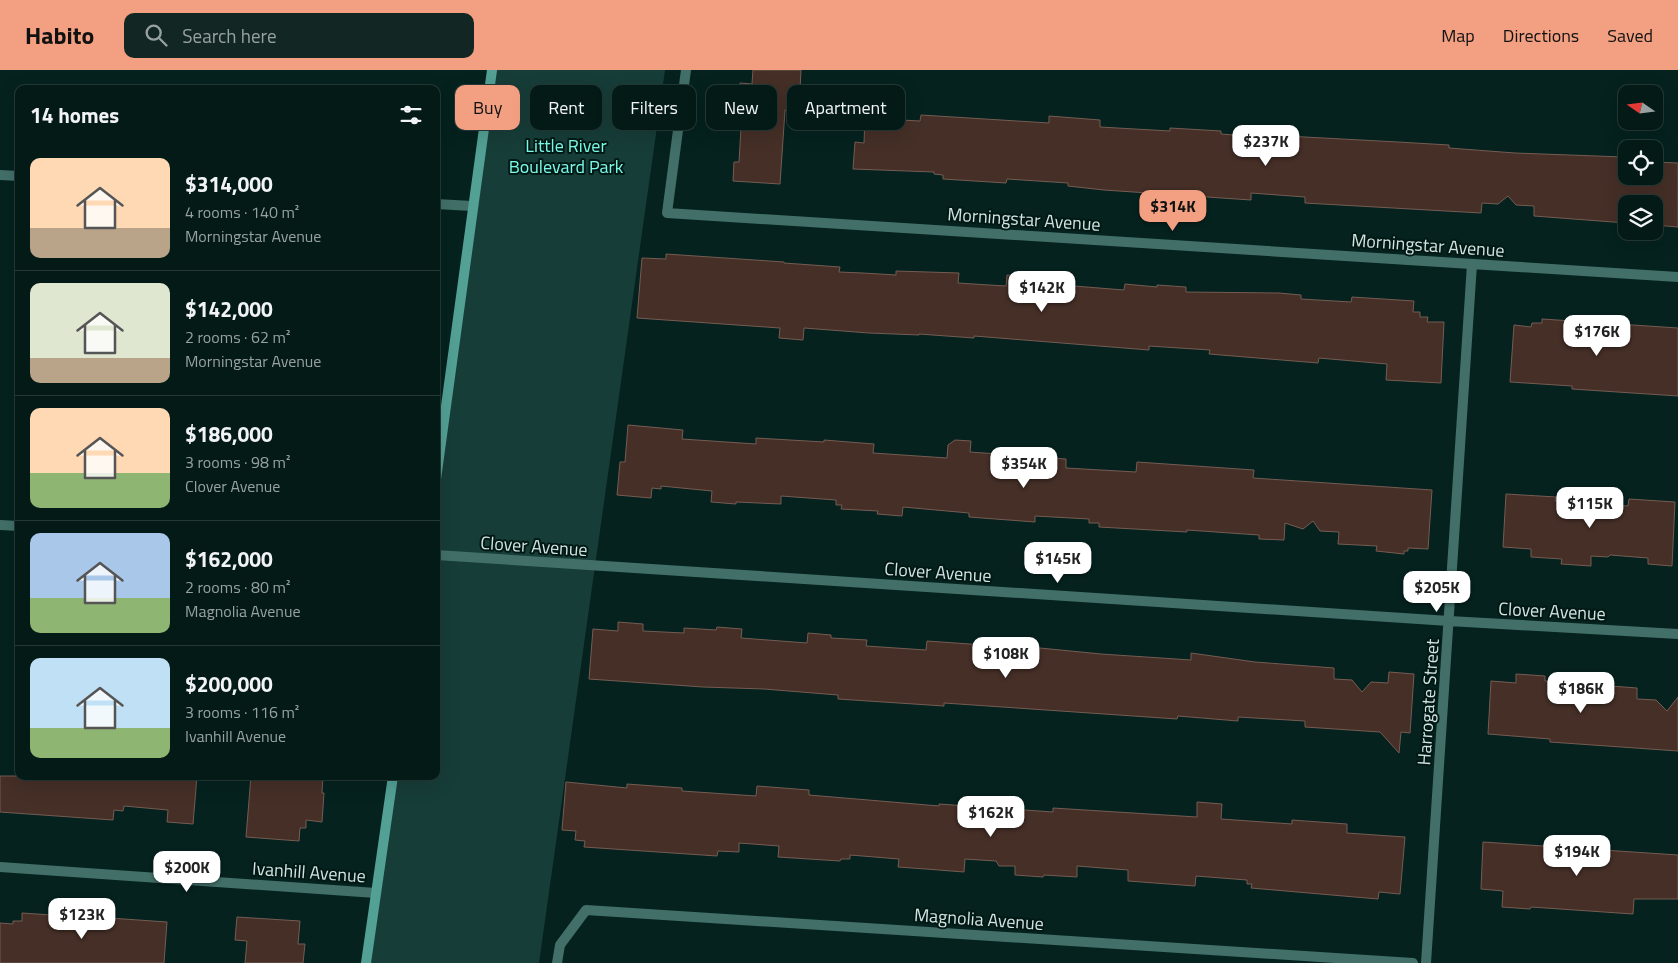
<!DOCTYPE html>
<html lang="en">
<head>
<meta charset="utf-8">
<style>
  body { margin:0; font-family:"Titillium Web",sans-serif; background:#122724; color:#f1f3f6; height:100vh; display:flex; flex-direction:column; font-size:19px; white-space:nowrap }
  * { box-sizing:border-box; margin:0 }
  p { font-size:16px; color:#97a1a1 }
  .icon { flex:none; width:28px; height:28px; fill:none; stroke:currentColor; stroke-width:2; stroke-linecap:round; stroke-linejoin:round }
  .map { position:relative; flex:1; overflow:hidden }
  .details { position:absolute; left:15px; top:15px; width:425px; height:695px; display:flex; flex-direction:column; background:#041a17; border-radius:10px; box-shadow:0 5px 20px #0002,0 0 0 1px #253836 }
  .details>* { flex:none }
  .top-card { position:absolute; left:455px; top:15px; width:475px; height:45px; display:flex; gap:10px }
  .needle { width:32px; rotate:284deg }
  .controls { position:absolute; left:1618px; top:15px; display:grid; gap:10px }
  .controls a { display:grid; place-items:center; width:45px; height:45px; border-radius:10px; background:#041a17; box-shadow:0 5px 20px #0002,0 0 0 1px #253836; font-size:25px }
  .price { position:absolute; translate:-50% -42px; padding:0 11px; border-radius:10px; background:#fff; color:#222; font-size:16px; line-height:32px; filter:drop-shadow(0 1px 2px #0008) }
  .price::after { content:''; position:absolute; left:50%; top:30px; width:15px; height:11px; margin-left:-8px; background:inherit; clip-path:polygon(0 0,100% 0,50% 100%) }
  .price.selected { background:#f2a081; color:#111 }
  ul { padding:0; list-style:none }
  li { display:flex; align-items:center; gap:15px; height:125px; padding:0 15px }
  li+li { border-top:1px solid #253836 }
  li span { display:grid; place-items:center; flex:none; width:140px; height:100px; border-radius:10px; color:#555 }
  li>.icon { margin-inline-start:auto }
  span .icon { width:60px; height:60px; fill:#fffc; stroke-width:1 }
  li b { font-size:21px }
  h2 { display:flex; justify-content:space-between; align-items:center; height:60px; padding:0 15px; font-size:21px }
  .pill { padding:0 18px; border-radius:10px; background:#041a17; box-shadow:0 5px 20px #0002,0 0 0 1px #253836; font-size:18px; line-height:45px }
  .pill.selected { background:#f2a081; color:#111 }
  header { display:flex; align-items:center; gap:30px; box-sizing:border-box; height:70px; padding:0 25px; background:#f2a081; color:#111 }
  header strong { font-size:24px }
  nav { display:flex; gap:28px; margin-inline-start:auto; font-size:18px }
  .search { width:350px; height:45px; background:#122724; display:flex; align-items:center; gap:12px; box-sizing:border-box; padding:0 18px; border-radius:10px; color:#97a1a1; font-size:19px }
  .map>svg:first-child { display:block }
</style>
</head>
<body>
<header>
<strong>Habito</strong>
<div class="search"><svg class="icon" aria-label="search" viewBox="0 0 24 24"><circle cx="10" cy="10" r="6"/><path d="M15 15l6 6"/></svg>Search here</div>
<nav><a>Map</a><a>Directions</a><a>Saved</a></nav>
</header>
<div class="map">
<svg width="1678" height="893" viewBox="0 0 1678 893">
  <rect width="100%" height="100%" fill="#05221f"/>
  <path fill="#173d38" d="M492,0H665L539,893H366L393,706H436V409Z"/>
  <path fill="#452f27" stroke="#755c53" d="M753,0H801L799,40H785L780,114L733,111L734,92H739L742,41H739L740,13L752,14Z
    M921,45L1049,53V46L1100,50V57L1170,61V58L1221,61V64L1286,69V66L1398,72L1449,75V78L1515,83L1624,87V90H1626V106H1654V92L1678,93V157L1654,155V134H1626V153L1534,146V136L1516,135L1508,126L1498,134L1482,133L1481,143L1305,133V127L1251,123V130L1104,120L1068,116V113L1007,109L1006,113L943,109V105L934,104V102L853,99L855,72L864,73L865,48L920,51Z
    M666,184L784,192V193L840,197L839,202L863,203L896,205V201L959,203L958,213L989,215L1006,216L1007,205L1074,210V216L1124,220L1125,214L1157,217V215L1186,217V222L1279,223L1301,225V229L1351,232L1352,227L1414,231L1413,242H1420V247H1428L1427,252H1444L1441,313L1386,310L1387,294L1319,288L1318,293L1209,284L1210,280L1149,276V280L974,266V268L919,264V265L869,263L804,258L803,270L779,268L780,258L637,248L642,188L666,189Z
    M1542,249L1678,258V326L1572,319V316L1510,312L1514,255L1531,257L1532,253H1542Z
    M628,355L683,360L682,369L756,374V368L824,372V370L874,374L873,383L947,388L948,375L955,370L971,371L970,382L1066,389V398L1136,402L1137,392L1254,400L1253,408L1432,420L1428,479L1408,478V481H1404V484L1376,481L1377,476L1338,474L1339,462L1320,461L1313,451L1303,459L1285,453L1284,470L1259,469V465L1187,460V462L1099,457V453H1089V449L1035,446V452L969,447V443L903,437L902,446L877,444L878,441L841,439L842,435H836V430L781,426V434L736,432V434L711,432L712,421L661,416V419L652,418L651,428L617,425L620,392H625Z
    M1506,424L1556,427L1555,431L1628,436L1629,429L1675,432L1672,496L1648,494V488L1610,485L1608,487L1591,486V496L1561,494L1562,489L1531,487V479L1503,477Z
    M618,552L643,554V561L684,563V558L716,560L717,557L742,559L741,568L807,573L808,563L831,565V568L867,570L866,576L926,580L927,571L984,575V586L1003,587L1011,597L1021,588L1039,589L1040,578L1101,584L1191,590V583L1255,592L1334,598V609L1352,610L1362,622L1371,612L1388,613L1389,602L1414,604L1410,663L1401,662L1399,683L1380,662L1305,657V651L1238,647V651L1178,646L1177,649L944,633V636L838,629V625L764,619L703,617L589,609L593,559L618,561Z
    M1516,604L1545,606V611L1637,618V629L1656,630L1667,641L1678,627V681L1550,672V669L1488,664L1491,611L1516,613Z
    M0,706H197L193,754L167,752L168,740L124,736L123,741L114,740L113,750L0,742Z
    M251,706H323L322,723H324L322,752L306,750V758H300L299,771L246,767Z
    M566,712L627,718V714L682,718V721L756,726L757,716L809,720V725L939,736V734L1053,742V738L1197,747V732L1222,734L1221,749L1292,754V750L1347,754V763L1405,767L1400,824L1379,822L1378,829L1251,818L1252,814H1247V810L1196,806L1195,816L1128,811V800L1077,796V807L1044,805L1043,807L1015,805V796H999L996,791L965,789L964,802L926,799L898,797L899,789L850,785V789H841L840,791L778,787L779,776L739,773V782L718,781L717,786L584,777L585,771L575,770L576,761L562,760Z
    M1483,772L1678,785V829H1634L1633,844L1531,837L1530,839L1502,837L1503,821L1481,819Z
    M22,843L81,847V846L167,852L164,893H0V853L13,854V851H22Z
    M237,847L300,851L298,874H305L303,893H245L247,871L235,870Z"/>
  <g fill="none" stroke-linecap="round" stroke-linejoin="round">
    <path stroke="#427069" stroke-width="10" d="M686,0L667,143L1678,207
      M0,105L19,106
      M436,134L472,136
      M0,455L19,456
      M436,485L1449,551L1678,564
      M0,797L376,823
      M557,893L560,875L586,840L1413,893
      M1426,893L1472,194"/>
    <path stroke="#53a095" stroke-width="10" d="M436,409L492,0
      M366,893L393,706"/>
  </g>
  <g text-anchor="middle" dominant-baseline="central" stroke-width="4" stroke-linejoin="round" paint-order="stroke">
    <g font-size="18" fill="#7cfae9" stroke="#001915">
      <text x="566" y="75">Little River<tspan x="566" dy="21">Boulevard Park</tspan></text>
    </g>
    <g font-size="18" fill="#d3e3e0" stroke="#001915">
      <text transform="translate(1024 149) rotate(4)">Morningstar Avenue</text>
      <text transform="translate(1428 175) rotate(4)">Morningstar Avenue</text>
      <text transform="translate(534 476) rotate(4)">Clover Avenue</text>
      <text transform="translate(938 502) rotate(4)">Clover Avenue</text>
      <text transform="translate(1552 541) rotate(3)">Clover Avenue</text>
      <text transform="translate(1428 632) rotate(-86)">Harrogate Street</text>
      <text transform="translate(309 802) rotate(4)">Ivanhill Avenue</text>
      <text transform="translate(979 849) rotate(4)">Magnolia Avenue</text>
    </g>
  </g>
</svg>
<div class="controls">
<a><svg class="needle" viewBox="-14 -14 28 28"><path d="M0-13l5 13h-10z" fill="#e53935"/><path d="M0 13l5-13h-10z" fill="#97a1a1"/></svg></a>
<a><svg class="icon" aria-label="locate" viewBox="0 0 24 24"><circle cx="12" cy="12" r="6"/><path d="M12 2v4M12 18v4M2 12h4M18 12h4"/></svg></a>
<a><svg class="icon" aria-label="layers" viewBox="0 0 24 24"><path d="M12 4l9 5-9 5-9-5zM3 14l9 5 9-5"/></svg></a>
</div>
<b class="price" style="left:1266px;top:97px">$237K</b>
<b class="price selected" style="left:1173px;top:162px">$314K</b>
<b class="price" style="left:1042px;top:243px">$142K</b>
<b class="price" style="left:1597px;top:287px">$176K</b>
<b class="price" style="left:1024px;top:419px">$354K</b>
<b class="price" style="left:1590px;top:459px">$115K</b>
<b class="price" style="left:1058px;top:514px">$145K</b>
<b class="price" style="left:1437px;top:543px">$205K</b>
<b class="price" style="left:1006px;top:609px">$108K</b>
<b class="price" style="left:1581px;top:644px">$186K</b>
<b class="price" style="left:991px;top:768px">$162K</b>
<b class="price" style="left:1577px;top:807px">$194K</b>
<b class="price" style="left:187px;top:823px">$200K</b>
<b class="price" style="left:82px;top:870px">$123K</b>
<div class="top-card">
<a class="pill selected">Buy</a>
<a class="pill">Rent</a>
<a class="pill">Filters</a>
<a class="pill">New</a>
<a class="pill">Apartment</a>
</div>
<section class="details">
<h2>14 homes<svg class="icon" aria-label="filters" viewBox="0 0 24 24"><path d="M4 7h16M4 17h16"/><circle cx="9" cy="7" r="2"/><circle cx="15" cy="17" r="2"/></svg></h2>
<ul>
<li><span style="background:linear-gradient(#ffd9b3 70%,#b9a48a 0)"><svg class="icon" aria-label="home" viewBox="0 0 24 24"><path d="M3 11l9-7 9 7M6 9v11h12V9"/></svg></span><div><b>$314,000</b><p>4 rooms · 140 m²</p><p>Morningstar Avenue</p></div></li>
<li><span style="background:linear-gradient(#dfe7d0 75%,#b9a48a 0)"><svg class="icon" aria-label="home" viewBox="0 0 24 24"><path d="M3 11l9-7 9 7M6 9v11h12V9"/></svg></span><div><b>$142,000</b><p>2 rooms · 62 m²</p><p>Morningstar Avenue</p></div></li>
<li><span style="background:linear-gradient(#ffd9b3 65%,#8fb573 0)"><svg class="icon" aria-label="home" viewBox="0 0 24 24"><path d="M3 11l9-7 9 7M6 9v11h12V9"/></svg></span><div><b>$186,000</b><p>3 rooms · 98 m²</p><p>Clover Avenue</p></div></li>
<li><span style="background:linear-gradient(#a9c7e8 65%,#8fb573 0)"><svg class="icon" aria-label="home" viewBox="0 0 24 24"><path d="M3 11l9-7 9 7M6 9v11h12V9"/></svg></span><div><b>$162,000</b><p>2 rooms · 80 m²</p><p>Magnolia Avenue</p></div></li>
<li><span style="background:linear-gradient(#bfe0f5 70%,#8fb573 0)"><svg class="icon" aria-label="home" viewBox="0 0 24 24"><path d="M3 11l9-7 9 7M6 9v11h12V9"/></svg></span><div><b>$200,000</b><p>3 rooms · 116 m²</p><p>Ivanhill Avenue</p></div></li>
</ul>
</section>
</div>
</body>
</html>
